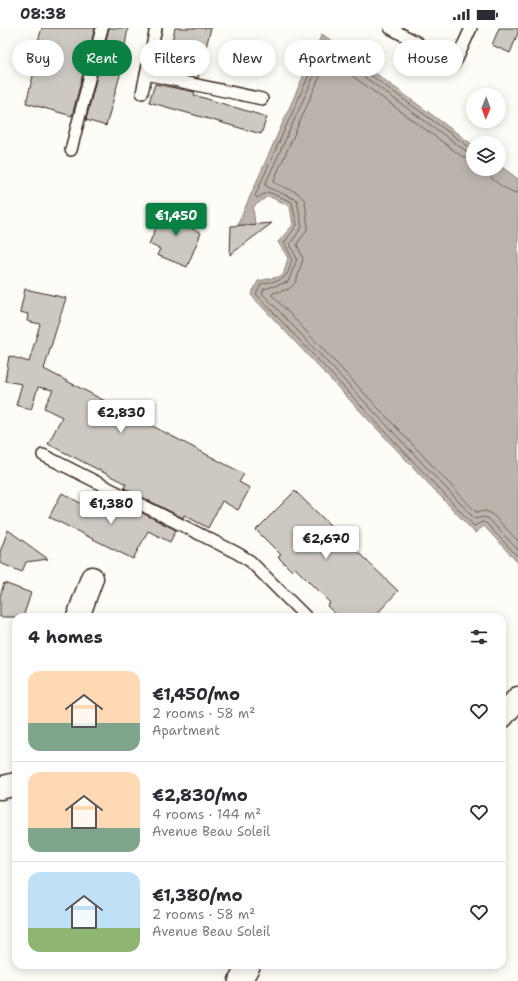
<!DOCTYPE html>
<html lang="en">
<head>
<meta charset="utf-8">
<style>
  body { margin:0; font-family:"Shantell Sans",sans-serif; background:#f7f7f7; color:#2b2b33; height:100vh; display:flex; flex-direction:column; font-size:15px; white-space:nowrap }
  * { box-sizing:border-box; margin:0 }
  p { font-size:13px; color:#7c7c81 }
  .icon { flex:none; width:22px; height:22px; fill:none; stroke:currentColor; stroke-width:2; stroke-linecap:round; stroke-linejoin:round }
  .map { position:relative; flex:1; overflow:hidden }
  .drawer { position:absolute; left:12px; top:585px; width:494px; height:356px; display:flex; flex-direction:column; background:#fff; border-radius:12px; box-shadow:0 2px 10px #0003 }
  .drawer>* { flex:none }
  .banner { position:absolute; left:12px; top:12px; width:494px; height:36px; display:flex; gap:8px }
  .needle { width:26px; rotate:181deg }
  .tools { position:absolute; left:466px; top:60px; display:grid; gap:8px }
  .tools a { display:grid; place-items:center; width:40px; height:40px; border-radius:50%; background:#fff; box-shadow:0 2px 10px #0003; font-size:20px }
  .price { position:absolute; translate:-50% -34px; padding:0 9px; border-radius:4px; background:#fff; color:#222; font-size:13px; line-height:26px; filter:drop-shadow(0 1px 2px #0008) }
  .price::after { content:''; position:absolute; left:50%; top:24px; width:12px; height:9px; margin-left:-6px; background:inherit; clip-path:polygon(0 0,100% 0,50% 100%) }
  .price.active { background:#0b8043; color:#fff }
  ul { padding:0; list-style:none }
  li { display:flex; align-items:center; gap:12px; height:100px; padding:0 16px }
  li+li { border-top:1px solid #e1e1e2 }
  li span { display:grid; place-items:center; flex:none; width:112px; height:80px; border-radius:12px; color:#555 }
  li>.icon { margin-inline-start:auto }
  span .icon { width:48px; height:48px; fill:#fffc; stroke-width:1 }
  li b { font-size:17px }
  h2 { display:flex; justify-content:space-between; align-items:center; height:48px; padding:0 16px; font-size:17px }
  .chip { padding:0 14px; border-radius:18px; background:#fff; box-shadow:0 2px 10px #0003; font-size:14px; line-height:36px }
  .chip.active { background:#0b8043; color:#fff }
  .status { display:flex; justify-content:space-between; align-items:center; height:28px; padding:0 20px; background:#fff; direction:ltr }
  .status svg { height:11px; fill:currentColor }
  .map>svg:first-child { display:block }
</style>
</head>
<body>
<div class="status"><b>08:38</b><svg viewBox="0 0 49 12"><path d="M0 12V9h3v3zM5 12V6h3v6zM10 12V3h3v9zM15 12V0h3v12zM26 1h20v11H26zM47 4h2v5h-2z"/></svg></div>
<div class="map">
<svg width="518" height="953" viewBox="0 0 518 953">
  <rect width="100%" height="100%" fill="#fdfcf7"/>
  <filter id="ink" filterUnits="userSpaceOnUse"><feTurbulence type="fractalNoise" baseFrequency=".025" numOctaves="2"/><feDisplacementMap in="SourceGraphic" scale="8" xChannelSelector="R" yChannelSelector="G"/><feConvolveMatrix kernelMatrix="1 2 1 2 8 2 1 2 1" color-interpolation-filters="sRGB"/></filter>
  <g filter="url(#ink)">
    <path fill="#bbb4ad" stroke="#887d74" d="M322,6L473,117V141H499V137L518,151V535L484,498L475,505L251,267L258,253L283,248L288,230L278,214L293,197L290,178L268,168L253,179L255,197L237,198Z"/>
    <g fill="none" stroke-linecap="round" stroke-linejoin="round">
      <path stroke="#6e6157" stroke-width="1" d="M473,120L469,119L324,13L255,168L257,170L268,164L292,174L297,197L284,215L292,230C287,255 283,251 261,256L256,266L474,498L482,494L486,495L518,529
        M473,125L466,123L326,21L265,157L267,159L297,172L302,199L290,216L297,231L288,254L264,261L262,265L475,491L483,489L489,491L518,522
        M473,131L463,129L328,30L274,152L275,155L298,165L305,173L308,200L297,216L303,231L296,254L289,261L273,265L272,267L476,484L486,483L492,486L518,513
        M485,141C489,151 507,164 518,165"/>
    </g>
    <path fill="#cdc8c2" stroke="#3b2a1e" d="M42,0H95L72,88L26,75L39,25L35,23Z
      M109,0H128L120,47L106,98L86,92Z
      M175,0H211L198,50L165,43Z
      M499,0H518V5L510,25L492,17Z
      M155,56L195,64L194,67L267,89L261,106L149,74Z
      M169,178L195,188L190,200L201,205L187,239L157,227L160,221L149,216L161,188L164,190Z
      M272,195L230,227L231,198Z
      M25,261L66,270L44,341L244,446L239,454L250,460L238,482L222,473L208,500L184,487L183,490L124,460L126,456L48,416L62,389L44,380L53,362L38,359L31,382L16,377L22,356L5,353L9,328L29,334L40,296L27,293L28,286L20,284Z
      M295,463L398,563L374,589H339L327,578L330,575L295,540L292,543L278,529L281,527L256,502Z
      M62,465L108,490L117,472L176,502L170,514L148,503L133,531L49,489Z
      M8,502L48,531L26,534L22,544L0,535V524Z
      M4,555L31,565L23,589H0V568Z"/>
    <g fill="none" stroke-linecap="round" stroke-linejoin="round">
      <g stroke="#3b2a1e" stroke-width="14">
        <path id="service" d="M390,0L418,15L435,33L446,39L453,37L457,31L471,0
          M146,46L262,71
          M142,65L156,0
          M71,122L102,0
          M43,427L237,525L250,533L306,589"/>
      </g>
      <g stroke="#3b2a1e" stroke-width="25">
        <path id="minor" d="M78,589L92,550
          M0,760L16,756"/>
      </g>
      <g stroke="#3b2a1e" stroke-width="25">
        <path id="tertiary" d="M502,689L518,670
          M240,953L249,937"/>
      </g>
      <use href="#service" stroke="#fdfcf7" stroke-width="11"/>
      <use href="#minor" stroke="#fdfcf7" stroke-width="22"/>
      <use href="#tertiary" stroke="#fdfcf7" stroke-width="22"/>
    </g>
  </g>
</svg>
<div class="tools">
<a><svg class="needle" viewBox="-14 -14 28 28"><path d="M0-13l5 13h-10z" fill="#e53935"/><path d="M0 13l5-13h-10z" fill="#7c7c81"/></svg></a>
<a><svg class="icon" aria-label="layers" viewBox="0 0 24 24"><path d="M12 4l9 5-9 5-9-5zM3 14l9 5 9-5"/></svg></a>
</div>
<b class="price active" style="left:176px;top:209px">€1,450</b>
<b class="price" style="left:121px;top:406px">€2,830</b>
<b class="price" style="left:111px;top:497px">€1,380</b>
<b class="price" style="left:326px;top:532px">€2,670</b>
<div class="banner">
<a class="chip">Buy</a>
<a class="chip active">Rent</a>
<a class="chip">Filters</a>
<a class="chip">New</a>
<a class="chip">Apartment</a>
<a class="chip">House</a>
</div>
<section class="drawer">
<h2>4 homes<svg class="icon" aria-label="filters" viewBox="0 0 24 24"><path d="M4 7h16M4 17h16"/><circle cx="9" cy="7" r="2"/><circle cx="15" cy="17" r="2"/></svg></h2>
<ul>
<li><span style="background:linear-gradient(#ffd9b3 65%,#7fa58c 0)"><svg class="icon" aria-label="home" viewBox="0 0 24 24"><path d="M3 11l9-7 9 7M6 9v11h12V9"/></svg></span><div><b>€1,450/mo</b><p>2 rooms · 58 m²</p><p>Apartment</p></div><svg class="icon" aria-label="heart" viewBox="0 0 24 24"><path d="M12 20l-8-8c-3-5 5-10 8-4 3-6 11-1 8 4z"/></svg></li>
<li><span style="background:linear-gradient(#ffd9b3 70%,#7fa58c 0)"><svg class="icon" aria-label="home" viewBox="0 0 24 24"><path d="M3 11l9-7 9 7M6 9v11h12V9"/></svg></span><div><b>€2,830/mo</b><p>4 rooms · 144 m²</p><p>Avenue Beau Soleil</p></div><svg class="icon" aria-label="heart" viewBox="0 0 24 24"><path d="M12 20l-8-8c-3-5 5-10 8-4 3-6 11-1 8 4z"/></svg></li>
<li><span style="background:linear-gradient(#bfe0f5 70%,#8fb573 0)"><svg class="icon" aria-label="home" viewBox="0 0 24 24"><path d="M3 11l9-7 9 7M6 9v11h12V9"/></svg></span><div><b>€1,380/mo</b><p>2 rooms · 58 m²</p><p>Avenue Beau Soleil</p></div><svg class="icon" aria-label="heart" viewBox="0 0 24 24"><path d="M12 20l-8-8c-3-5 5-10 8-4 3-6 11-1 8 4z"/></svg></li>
</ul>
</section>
</div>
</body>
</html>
